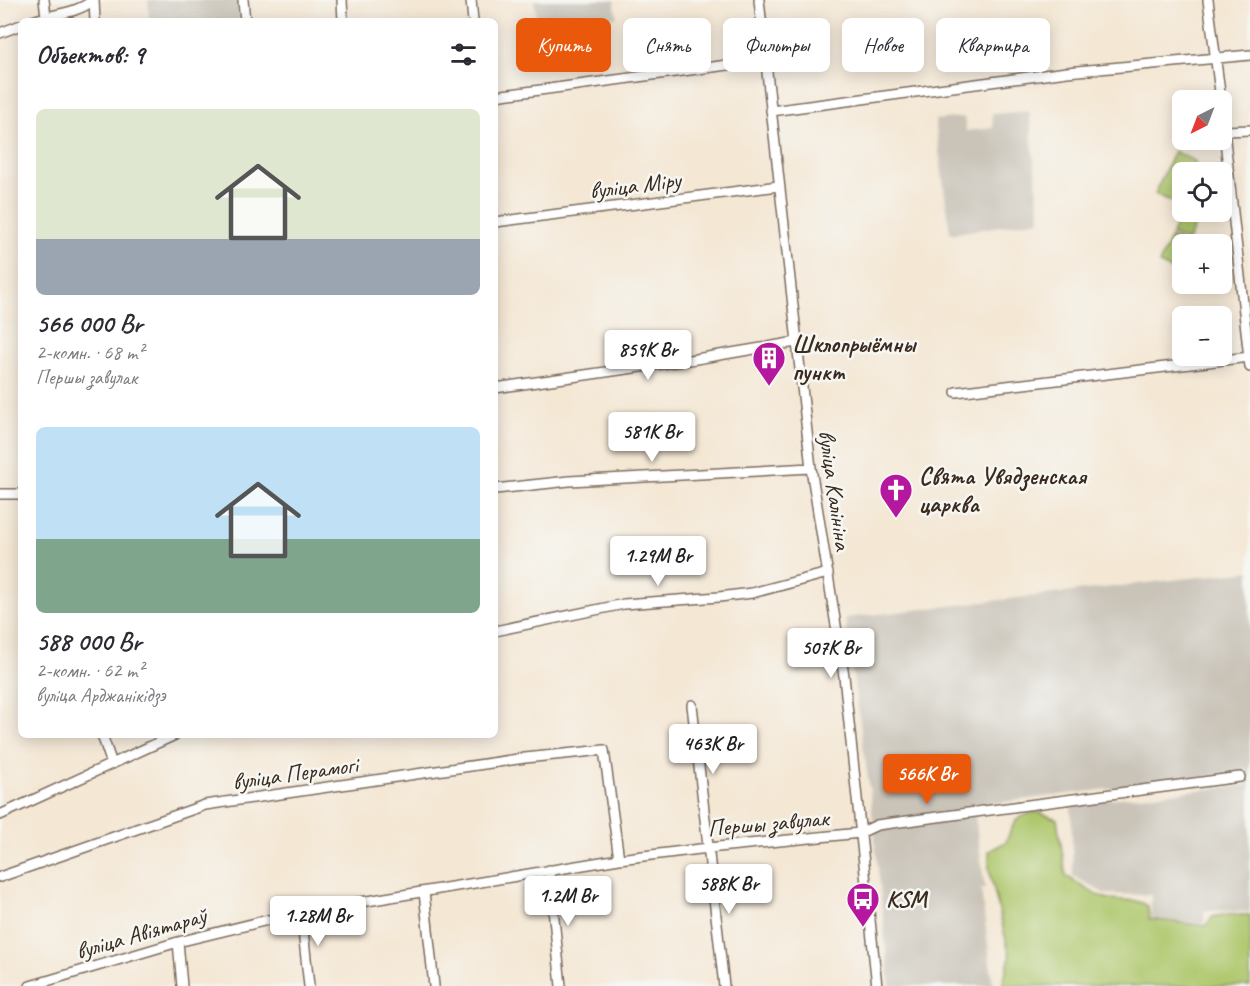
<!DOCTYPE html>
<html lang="ru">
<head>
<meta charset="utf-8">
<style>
  body { margin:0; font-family:Caveat,sans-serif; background:#f7f7f7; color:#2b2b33; height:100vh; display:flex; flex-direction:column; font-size:22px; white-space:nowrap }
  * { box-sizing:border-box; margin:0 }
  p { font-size:20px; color:#7c7c81 }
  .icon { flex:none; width:33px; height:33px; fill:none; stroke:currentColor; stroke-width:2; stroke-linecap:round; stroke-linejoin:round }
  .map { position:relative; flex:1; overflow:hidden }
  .details { position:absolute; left:18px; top:18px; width:480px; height:720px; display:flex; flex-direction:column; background:#fff; border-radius:9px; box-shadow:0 3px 15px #0003 }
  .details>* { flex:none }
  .banner { position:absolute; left:516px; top:18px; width:570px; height:54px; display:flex; gap:12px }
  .needle { width:39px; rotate:222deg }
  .fabs { position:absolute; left:1172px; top:90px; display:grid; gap:12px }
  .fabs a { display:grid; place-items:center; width:60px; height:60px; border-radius:9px; background:#fff; box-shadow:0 3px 15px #0003; font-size:30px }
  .price { position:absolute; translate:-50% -51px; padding:0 14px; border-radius:6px; background:#fff; color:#222; font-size:20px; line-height:39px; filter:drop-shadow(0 2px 3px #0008) }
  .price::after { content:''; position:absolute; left:50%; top:36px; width:18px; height:14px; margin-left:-9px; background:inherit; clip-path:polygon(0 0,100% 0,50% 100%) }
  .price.on { background:#ea580c; color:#fff }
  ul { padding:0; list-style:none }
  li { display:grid; align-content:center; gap:12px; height:318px; padding:0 18px }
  li span { display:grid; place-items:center; height:186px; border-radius:9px; color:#555 }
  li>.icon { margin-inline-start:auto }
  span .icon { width:108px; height:108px; fill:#fffc; stroke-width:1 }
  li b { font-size:26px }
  h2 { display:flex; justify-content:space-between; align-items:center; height:72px; padding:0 18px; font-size:26px }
  .chip { padding:0 21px; border-radius:9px; background:#fff; box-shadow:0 3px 15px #0003; font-size:21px; line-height:54px }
  .chip.on { background:#ea580c; color:#fff }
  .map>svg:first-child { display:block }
</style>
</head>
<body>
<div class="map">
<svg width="1250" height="986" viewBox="0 0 1250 986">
  <rect width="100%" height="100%" fill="#f6f6f2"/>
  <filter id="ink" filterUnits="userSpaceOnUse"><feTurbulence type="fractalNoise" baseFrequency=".0167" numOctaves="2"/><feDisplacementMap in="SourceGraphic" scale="12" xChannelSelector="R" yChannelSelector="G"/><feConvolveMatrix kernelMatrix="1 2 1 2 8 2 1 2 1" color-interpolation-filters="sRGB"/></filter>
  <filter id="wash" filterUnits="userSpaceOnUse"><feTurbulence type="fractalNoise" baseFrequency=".008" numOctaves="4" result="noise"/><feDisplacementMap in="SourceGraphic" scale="24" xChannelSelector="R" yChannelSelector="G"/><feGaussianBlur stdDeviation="1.35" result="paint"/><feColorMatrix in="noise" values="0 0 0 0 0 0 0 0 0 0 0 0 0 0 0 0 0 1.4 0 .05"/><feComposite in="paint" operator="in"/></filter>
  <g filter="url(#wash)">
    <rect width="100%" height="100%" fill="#f4e7d4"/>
    <path fill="#c9c3b8" d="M148,0H239L241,21H149Z
      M534,0H614L617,17L538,27Z
      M1029,111L1040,220L950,234L935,120L964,117L966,131L993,128L992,114Z
      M1250,571V912L1204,910V924L1151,918V895L1105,894L1073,876L1071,803L1247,785L1246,767L1244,772L979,805L975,816L985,888L981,889L993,986H890L871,800L845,618Z"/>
    <path fill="#aec76c" stroke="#747845" stroke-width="1.5" d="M1174,151L1196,162L1192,172H1182V194L1178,204L1155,194Z
      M1182,210L1199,216L1188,241L1172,234Z
      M1171,237L1186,243L1182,244V253L1174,271L1159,264Z
      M1038,812L1057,819L1066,876C1078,883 1091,894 1105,898C1119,902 1136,897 1148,906L1149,919L1206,926L1212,917L1223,915H1250V986H1002L1010,957L989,869V851L1006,842C1014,821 1015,816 1038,812Z"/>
  </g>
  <g filter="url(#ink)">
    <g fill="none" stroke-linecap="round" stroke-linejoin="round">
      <g stroke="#7c6c5e" stroke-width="12">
        <path id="minor" d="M44,0L46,16
          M94,0L95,21
          M243,0L245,21
          M342,0L343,21
          M471,0L473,21
          M759,0L811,468L844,676L877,986
          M1208,0L1221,100
          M33,21C52,14 77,14 93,0
          M0,33L21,25
          M495,96L765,60
          M1221,104L1250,367
          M771,111L1067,72L1250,55
          M1225,131L1250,130
          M495,222L779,186
          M495,388L696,359L796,342
          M956,392L1249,357
          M495,489L569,481L811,468
          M0,494H21
          M495,631L624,604L719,597L752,593L828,573
          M692,705L724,986
          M102,735L112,764
          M0,815L175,735
          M549,870L561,986
          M0,877L205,805L525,758L604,750L619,859
          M424,892L434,986
          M301,912L309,986
          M178,942L182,986
          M30,986L178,942L301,912L619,859L708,848L860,833L877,825L1240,777"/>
      </g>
      <use href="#minor" stroke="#fff" stroke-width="9"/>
    </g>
  </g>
  <defs>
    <g id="building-pin" transform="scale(1.725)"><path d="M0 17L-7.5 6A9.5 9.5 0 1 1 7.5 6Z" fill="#b5179e" stroke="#f6f6f2"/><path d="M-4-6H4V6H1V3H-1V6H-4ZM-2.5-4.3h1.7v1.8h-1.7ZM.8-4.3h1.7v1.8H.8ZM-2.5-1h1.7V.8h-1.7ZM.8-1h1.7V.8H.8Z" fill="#fff"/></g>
    <g id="church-pin" transform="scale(1.725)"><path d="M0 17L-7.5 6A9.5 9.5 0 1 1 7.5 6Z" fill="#b5179e" stroke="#f6f6f2"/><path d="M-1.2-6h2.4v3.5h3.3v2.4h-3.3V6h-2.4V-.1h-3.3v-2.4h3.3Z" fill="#fff"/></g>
    <g id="bus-pin" transform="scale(1.725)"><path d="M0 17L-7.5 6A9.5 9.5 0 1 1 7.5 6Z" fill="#b5179e" stroke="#f6f6f2"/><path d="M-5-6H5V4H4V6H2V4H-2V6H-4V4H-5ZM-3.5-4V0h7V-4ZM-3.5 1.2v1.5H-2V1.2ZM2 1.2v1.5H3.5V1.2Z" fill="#fff"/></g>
  </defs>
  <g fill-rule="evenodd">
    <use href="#building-pin" x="769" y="358"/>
    <use href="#church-pin" x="896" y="490"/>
    <use href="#bus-pin" x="863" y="899"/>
  </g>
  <g text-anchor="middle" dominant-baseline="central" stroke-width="5" stroke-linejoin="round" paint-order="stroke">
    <g font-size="24" fill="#3b2a1e" stroke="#f6f6f2">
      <text transform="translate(635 185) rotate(-7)">вуліца Міру</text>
      <text transform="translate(835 490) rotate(82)">вуліца Калініна</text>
      <text transform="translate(295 773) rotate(-8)">вуліца Перамогі</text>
      <text transform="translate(768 823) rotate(-5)">Першы завулак</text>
      <text transform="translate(141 933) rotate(-16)">вуліца Авіятараў</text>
    </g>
    <g font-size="24" font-weight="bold" fill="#3b2a1e" stroke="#f6f6f2" text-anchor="start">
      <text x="792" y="344">Шклопрыёмны<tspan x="792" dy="28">пункт</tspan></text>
      <text x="919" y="476">Свята Увядзенская<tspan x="919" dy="28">царква</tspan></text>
      <text x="886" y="899">KSM</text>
    </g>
  </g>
</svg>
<div class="fabs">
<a><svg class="needle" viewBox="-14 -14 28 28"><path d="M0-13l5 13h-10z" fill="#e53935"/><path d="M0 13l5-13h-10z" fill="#7c7c81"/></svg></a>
<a><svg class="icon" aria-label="locate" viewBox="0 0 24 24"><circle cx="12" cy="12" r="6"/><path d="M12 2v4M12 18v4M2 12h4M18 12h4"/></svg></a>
<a>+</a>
<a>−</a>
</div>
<b class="price" style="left:648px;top:381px">859K Br</b>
<b class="price" style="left:652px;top:463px">581K Br</b>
<b class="price" style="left:658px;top:587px">1.29M Br</b>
<b class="price" style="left:831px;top:679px">507K Br</b>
<b class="price" style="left:713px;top:775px">463K Br</b>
<b class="price on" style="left:927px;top:805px">566K Br</b>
<b class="price" style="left:729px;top:915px">588K Br</b>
<b class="price" style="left:568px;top:927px">1.2M Br</b>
<b class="price" style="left:318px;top:947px">1.28M Br</b>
<div class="banner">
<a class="chip on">Купить</a>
<a class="chip">Снять</a>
<a class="chip">Фильтры</a>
<a class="chip">Новое</a>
<a class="chip">Квартира</a>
</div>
<section class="details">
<h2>Объектов: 9<svg class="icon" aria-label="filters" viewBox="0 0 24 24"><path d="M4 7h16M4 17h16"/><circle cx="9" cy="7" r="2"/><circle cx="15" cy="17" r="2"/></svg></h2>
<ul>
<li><span style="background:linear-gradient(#dfe7d0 70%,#9aa5b1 0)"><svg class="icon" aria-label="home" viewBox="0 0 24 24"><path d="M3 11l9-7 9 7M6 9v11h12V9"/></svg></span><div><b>566 000 Br</b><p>2-комн. · 68 m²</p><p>Першы завулак</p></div></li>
<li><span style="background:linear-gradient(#bfe0f5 60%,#7fa58c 0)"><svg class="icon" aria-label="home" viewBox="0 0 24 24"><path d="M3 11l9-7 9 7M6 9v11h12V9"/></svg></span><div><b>588 000 Br</b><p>2-комн. · 62 m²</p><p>вуліца Арджанікідзэ</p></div></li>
</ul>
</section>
</div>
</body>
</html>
